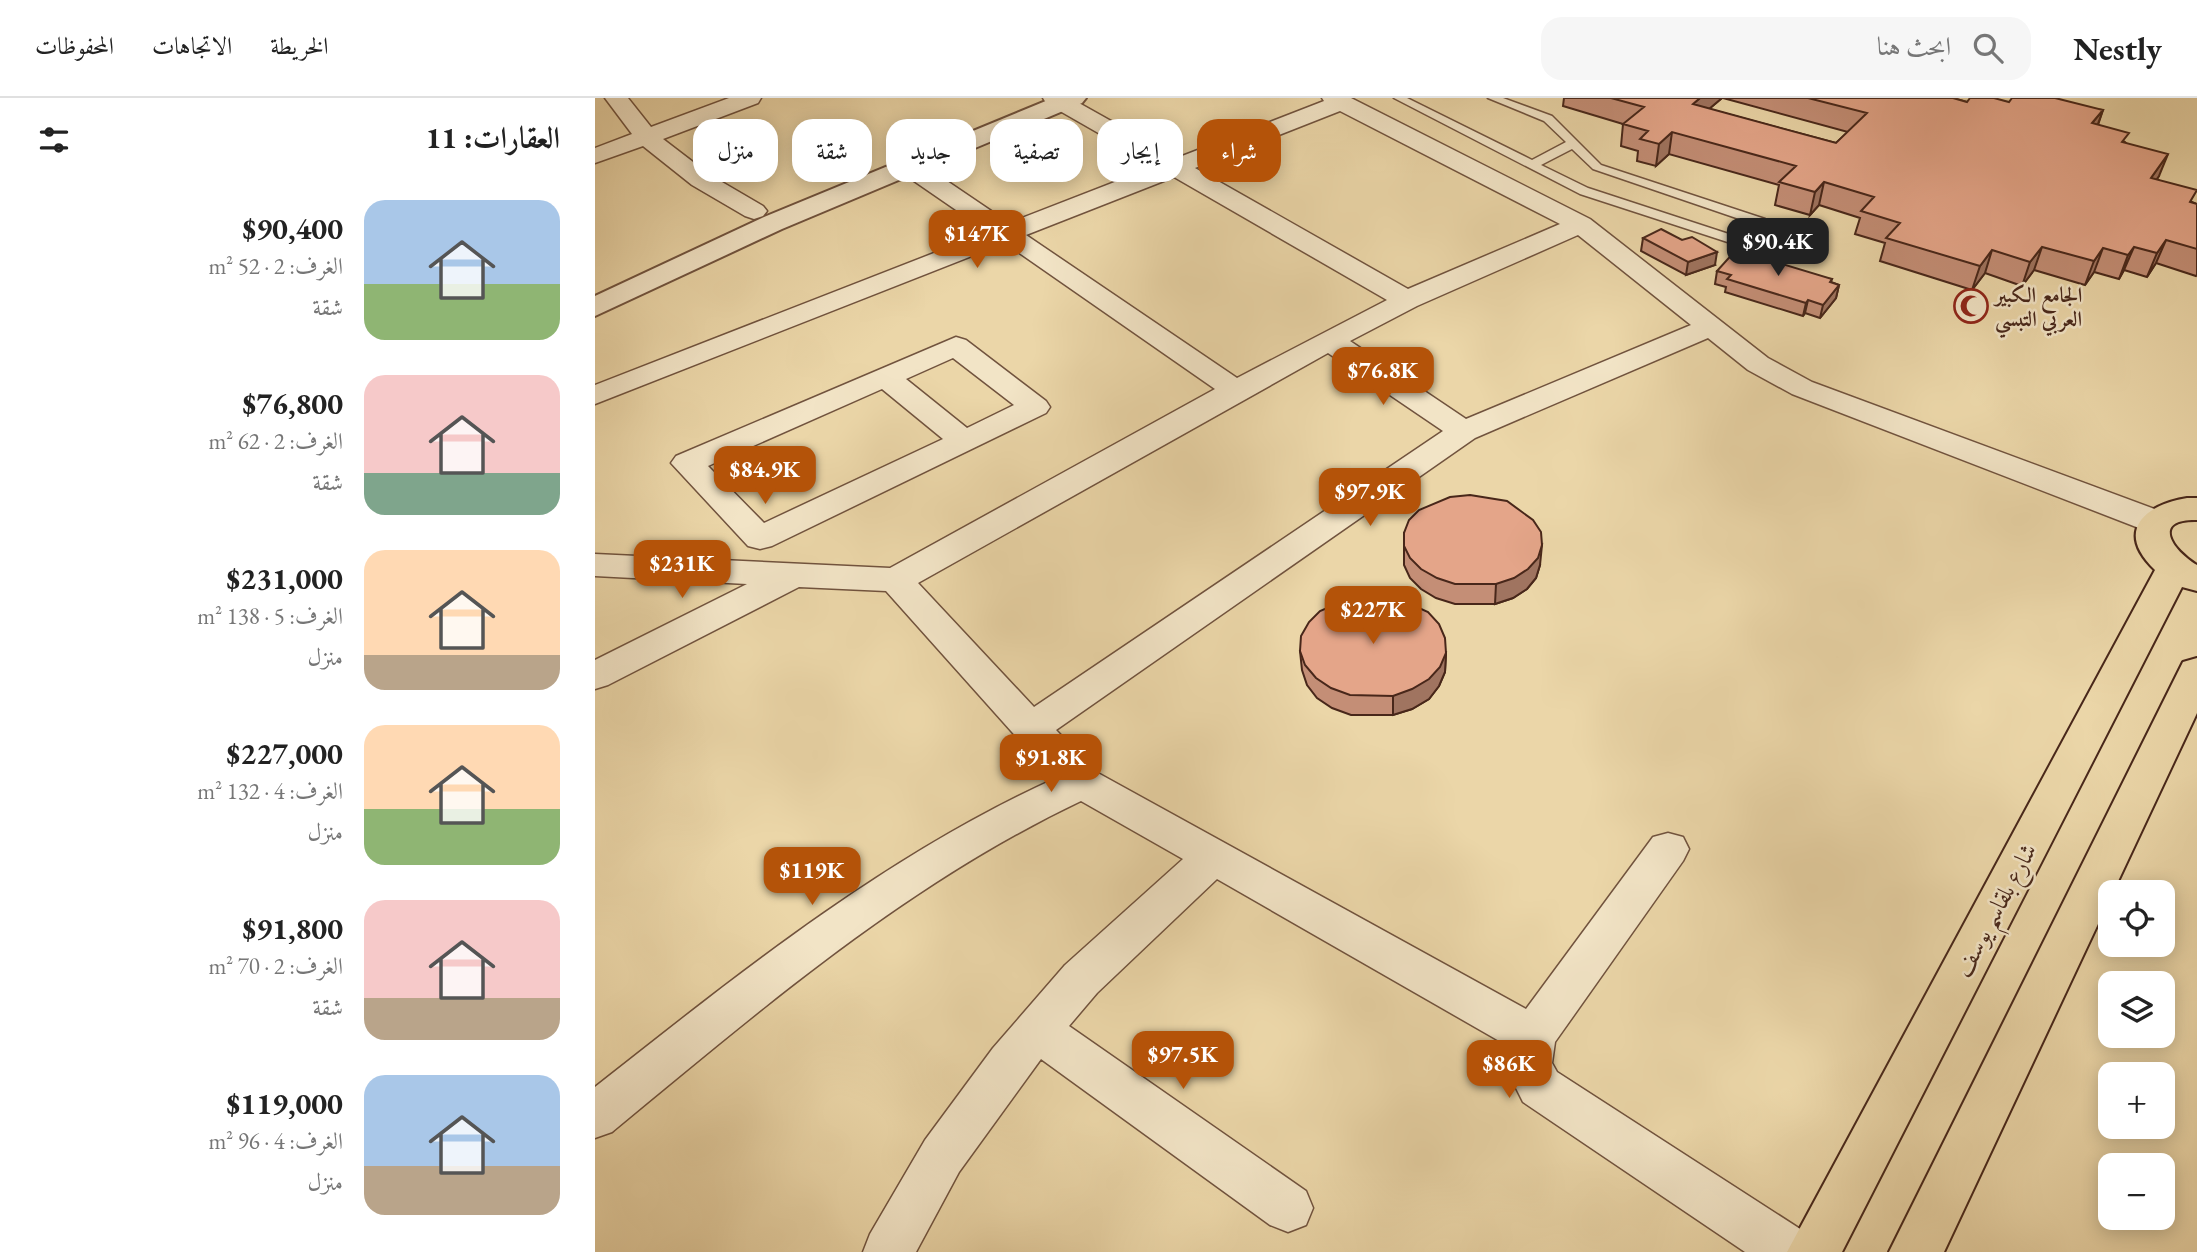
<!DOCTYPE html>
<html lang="ar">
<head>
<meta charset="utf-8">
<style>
  body { margin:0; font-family:"EB Garamond",Amiri,serif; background:#f6f6f6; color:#222; direction:rtl; height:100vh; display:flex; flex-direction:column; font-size:26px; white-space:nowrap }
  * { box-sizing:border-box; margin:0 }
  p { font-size:23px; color:#767676 }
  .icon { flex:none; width:38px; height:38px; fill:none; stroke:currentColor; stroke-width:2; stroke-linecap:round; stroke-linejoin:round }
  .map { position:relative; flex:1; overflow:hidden; direction:ltr }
  .drawer { display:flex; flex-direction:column; background:#fff; width:595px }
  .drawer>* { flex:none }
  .top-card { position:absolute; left:21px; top:21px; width:665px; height:63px; direction:rtl; display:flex; gap:14px }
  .tools { position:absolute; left:1503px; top:782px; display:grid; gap:14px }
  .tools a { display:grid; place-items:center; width:77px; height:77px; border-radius:14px; background:#fff; box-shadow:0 4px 18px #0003; font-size:35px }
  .price { position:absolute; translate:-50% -60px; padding:0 16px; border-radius:14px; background:#b45309; color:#fff; font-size:23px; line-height:46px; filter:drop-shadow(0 2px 4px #0008) }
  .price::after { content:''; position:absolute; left:50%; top:42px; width:21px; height:16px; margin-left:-10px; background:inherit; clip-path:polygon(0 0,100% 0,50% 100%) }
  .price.active { background:#222; color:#fff }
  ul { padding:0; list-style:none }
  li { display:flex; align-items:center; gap:21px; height:175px; padding:0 35px }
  li span { display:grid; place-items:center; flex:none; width:196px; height:140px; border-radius:21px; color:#555 }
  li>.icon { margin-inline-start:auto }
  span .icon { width:84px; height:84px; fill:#fffc; stroke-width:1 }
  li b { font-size:30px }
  h2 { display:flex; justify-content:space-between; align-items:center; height:84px; padding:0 35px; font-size:30px }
  .chip { padding:0 24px; border-radius:21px; background:#fff; box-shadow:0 4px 18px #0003; font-size:24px; line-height:63px }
  .chip.active { background:#b45309; color:#fff }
  header { display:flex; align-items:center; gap:42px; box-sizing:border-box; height:98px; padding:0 35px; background:#fff; border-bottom:2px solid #e0e0e0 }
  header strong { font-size:33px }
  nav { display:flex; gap:38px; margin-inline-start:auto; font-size:24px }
  .search { width:490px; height:63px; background:#f6f6f6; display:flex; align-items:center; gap:18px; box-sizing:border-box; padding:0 24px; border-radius:21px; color:#767676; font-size:26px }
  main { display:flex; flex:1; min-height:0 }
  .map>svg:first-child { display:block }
</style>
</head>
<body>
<header>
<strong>Nestly</strong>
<div class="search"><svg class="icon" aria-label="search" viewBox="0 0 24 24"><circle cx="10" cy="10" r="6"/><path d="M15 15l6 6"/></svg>ابحث هنا</div>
<nav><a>الخريطة</a><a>الاتجاهات</a><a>المحفوظات</a></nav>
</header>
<main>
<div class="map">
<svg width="1602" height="1154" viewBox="0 0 1602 1154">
  <rect width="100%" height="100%" fill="#ebd6a8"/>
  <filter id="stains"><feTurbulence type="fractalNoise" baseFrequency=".00286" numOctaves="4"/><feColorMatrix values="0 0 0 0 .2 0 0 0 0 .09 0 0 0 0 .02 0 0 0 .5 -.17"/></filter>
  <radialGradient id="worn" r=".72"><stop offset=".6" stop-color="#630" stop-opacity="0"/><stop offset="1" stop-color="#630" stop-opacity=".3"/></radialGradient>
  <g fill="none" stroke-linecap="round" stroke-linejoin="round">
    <g stroke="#71533e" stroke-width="3">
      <path id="service" d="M799,0H812L937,62L971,44L949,23L893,0H908L957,18L1006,67L1170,121L1181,128L1186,139L1176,148L1151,150L985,96ZM977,51L998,71L1162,127L1172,133L1173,138L1169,141L1152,142L993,90L946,67Z"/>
    </g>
    <g stroke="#71533e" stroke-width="3">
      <path id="minor" d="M10,0H33L56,29L134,0H166L163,5L68,41L115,77L168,108L172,113L168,118L159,121L150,118L97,87L48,48L0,65V50L37,36Z
        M448,0H475L582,60L729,3L727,0H756L995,121L1173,260L1217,284L1573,416L1577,424L1573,432L1561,435L1549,432L1197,296L1153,272L1113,240L880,340L461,632L501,674L931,911L1058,739L1073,735L1088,739L1094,751L1088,763L960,944L957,965L962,974L1213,1136L1220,1154H1150L928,1004L910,968L913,948L622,781L502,895L474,928L711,1093L718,1110L711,1127L693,1134L675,1127L446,961L364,1074L321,1154H268L275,1136L330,1042L398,950L470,867L588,761L486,703C311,786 165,912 17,1034L0,1040V989C146,874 290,758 459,681L291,493L204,489L13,587L0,591V562L152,486L0,478V456L295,470L620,291L410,145L0,306V287L393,134L303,72L300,67L303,62L312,60L321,62L414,125L561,68L451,5ZM745,13L965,126L813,191L600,70ZM579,79L792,202L642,280L431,137ZM983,137L1096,227L871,321L755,243L822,208ZM733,255L848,333L439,609L323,485Z
        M361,239L371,242L451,303L455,309L451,315L177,448L165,451L153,448L76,365L81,358ZM358,260L419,307L372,330L311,281ZM287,291L348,341L169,425L113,368Z"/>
    </g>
    <g stroke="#71533e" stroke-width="4">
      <path id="tertiary" d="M458,0H491L487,5L187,131L0,218V198L169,119Z"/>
    </g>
    <g stroke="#48271a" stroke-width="4">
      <path id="primary" d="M1592,400H1602V422C1556,421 1577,452 1602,467V493L1587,489L1247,1154H1192L1560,472C1520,434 1548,407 1592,400Z
        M1602,560V615L1349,1154H1294L1583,574L1588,564Z"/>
    </g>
    <use href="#service" fill="#f2e4c6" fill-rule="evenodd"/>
    <use href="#minor" fill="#f2e4c6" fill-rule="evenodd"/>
    <use href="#tertiary" fill="#f2e4c6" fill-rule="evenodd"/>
    <use href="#primary" fill="#ebd6a8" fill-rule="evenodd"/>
  </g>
  <path fill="#c48e76" stroke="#48271a" stroke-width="2" d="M968,0H1127L1114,11L1241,45L1253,34L1128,0H1358L1372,4H1414L1508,12L1503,27L1530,44L1564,78L1562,81L1597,104L1602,106V177L1601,178L1561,165L1552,179L1529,172L1524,181L1499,174L1490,187L1439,172L1427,188L1390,175L1377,192L1285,163L1290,145L1260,136L1265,120L1224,107L1215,117L1180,107L1184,87L1074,56L1061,68L1042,63L1043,53L1026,48L1028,26L968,8L969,0Z
    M1048,140L1087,142L1120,167L1091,177L1046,153Z
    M1122,173L1237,181L1236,184L1244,187L1241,200L1225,220L1210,215L1208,218L1130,194L1131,189L1120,186Z
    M809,435L945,467L941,480L932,491L918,500L900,506H860L841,500L826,491L815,480L809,467Z
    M705,553L851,555L850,574L844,588L834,601L817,611L798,617H756L737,610L722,600L712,587L707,572Z"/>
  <path fill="#a07460" stroke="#48271a" stroke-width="2" d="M1105,0H1127L1094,28L1098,6Z
    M1508,12L1500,34L1497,25Z
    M1077,34L1074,56L1061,68L1064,46Z
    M1573,56L1564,78L1547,103L1556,80Z
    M1229,84L1224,107L1215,117L1220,94Z
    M1571,142L1561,165L1552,179L1562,155Z
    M1447,149L1439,172L1427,188L1435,164Z
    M1539,149L1529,172L1524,181L1533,157Z
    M1508,150L1499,174L1490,187L1499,163Z
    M1397,152L1390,175L1377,192L1385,168Z
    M1122,154L1120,167L1091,177L1093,164Z
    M1244,187L1241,200L1225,220L1228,207Z
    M1213,202L1210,215L1208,218L1211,205Z
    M947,447L945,467L941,480L932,491L918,500L900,506L901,486Z
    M851,555L850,574L844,588L834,601L817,611L798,617V598Z"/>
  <path fill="#e4a589" stroke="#48271a" stroke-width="2" d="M1016,0H1105L1098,6L1241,45L1272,15L1213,0H1358L1372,4L1375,0H1399L1414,4L1417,0H1460L1508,12L1497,25L1534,35L1527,44L1573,56L1556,80L1602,92L1595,104L1602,106V151L1571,142L1562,155L1539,149L1533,157L1508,150L1499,163L1447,149L1435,164L1397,152L1385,168L1291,140L1305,125L1266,113L1279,99L1229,84L1220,94L1184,84L1201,68L1077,34L1064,46L1045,41L1053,33L1028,26L1049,9Z
    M1066,131L1087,142L1097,139L1122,154L1093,164L1048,140Z
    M1141,152L1237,181L1235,184L1244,187L1228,207L1213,202L1211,205L1132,181L1136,177L1122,173Z
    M875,397L912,403L938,422L946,434L947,447L943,460L933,471L919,480L901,486H860L842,480L826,471L815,460L809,448V435L814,422L824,412L855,399Z
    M760,498L800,499L833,514L844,526L850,540L851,555L845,569L834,581L817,591L798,598L755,597L736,590L721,580L710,567L705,553L706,538L714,524L725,513Z"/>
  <defs>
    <g id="mosque-ring" transform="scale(1.75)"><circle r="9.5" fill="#f2e4c6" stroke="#8f2418" stroke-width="1.5"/><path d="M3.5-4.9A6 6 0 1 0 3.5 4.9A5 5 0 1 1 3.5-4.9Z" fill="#8f2418"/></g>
  </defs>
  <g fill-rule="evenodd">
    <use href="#mosque-ring" x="1376" y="208"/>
  </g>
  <g text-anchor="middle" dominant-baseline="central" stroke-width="5" stroke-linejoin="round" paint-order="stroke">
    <g font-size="21" font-weight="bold" fill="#48271a" stroke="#f2e4c6" text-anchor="start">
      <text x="1400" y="196">الجامع الكبير<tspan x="1400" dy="24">العربي التبسي</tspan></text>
    </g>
    <g font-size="24" fill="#48271a" stroke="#f2e4c6">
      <text transform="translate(1400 812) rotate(-62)">شارع بلقاسم يوسف</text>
    </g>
  </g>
  <rect width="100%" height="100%" filter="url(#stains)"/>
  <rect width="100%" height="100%" fill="url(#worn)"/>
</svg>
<div class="tools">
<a><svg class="icon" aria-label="locate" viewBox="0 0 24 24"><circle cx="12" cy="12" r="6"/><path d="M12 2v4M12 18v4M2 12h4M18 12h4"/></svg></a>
<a><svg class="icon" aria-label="layers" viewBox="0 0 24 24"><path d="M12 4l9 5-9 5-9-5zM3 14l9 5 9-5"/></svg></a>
<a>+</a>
<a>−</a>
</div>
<b class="price" style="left:382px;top:172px">$147K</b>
<b class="price active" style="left:1183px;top:180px">$90.4K</b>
<b class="price" style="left:788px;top:309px">$76.8K</b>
<b class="price" style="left:170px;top:408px">$84.9K</b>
<b class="price" style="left:775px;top:430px">$97.9K</b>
<b class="price" style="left:87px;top:502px">$231K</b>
<b class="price" style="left:778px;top:548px">$227K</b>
<b class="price" style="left:456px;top:696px">$91.8K</b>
<b class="price" style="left:217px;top:809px">$119K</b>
<b class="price" style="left:588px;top:993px">$97.5K</b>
<b class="price" style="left:914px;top:1002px">$86K</b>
<div class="top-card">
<a class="chip active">شراء</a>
<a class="chip">إيجار</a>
<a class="chip">تصفية</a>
<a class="chip">جديد</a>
<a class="chip">شقة</a>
<a class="chip">منزل</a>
</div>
</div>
<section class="drawer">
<h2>العقارات: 11<svg class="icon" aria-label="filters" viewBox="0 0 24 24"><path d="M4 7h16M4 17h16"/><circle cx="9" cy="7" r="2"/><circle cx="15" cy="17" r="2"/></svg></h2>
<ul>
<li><span style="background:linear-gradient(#a9c7e8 60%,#8fb573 0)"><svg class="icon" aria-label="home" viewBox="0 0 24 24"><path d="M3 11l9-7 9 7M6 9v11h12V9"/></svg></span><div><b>$90,400</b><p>الغرف: 2 · 52 m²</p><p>شقة</p></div></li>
<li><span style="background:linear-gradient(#f6c9c9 70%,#7fa58c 0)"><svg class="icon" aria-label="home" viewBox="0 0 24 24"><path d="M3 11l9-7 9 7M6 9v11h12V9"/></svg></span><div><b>$76,800</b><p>الغرف: 2 · 62 m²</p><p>شقة</p></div></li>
<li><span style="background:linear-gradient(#ffd9b3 75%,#b9a48a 0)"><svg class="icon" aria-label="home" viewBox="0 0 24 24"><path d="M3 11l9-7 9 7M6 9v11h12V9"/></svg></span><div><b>$231,000</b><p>الغرف: 5 · 138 m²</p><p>منزل</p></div></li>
<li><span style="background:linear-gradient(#ffd9b3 60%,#8fb573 0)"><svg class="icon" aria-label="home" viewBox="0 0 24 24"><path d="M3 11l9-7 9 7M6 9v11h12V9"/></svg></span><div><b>$227,000</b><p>الغرف: 4 · 132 m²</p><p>منزل</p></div></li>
<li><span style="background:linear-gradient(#f6c9c9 70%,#b9a48a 0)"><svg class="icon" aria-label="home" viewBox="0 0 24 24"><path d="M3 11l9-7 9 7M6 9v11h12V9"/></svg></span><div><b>$91,800</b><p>الغرف: 2 · 70 m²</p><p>شقة</p></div></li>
<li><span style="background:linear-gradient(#a9c7e8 65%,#b9a48a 0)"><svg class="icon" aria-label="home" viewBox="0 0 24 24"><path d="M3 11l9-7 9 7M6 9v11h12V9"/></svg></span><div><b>$119,000</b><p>الغرف: 4 · 96 m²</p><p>منزل</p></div></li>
</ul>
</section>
</main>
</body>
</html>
